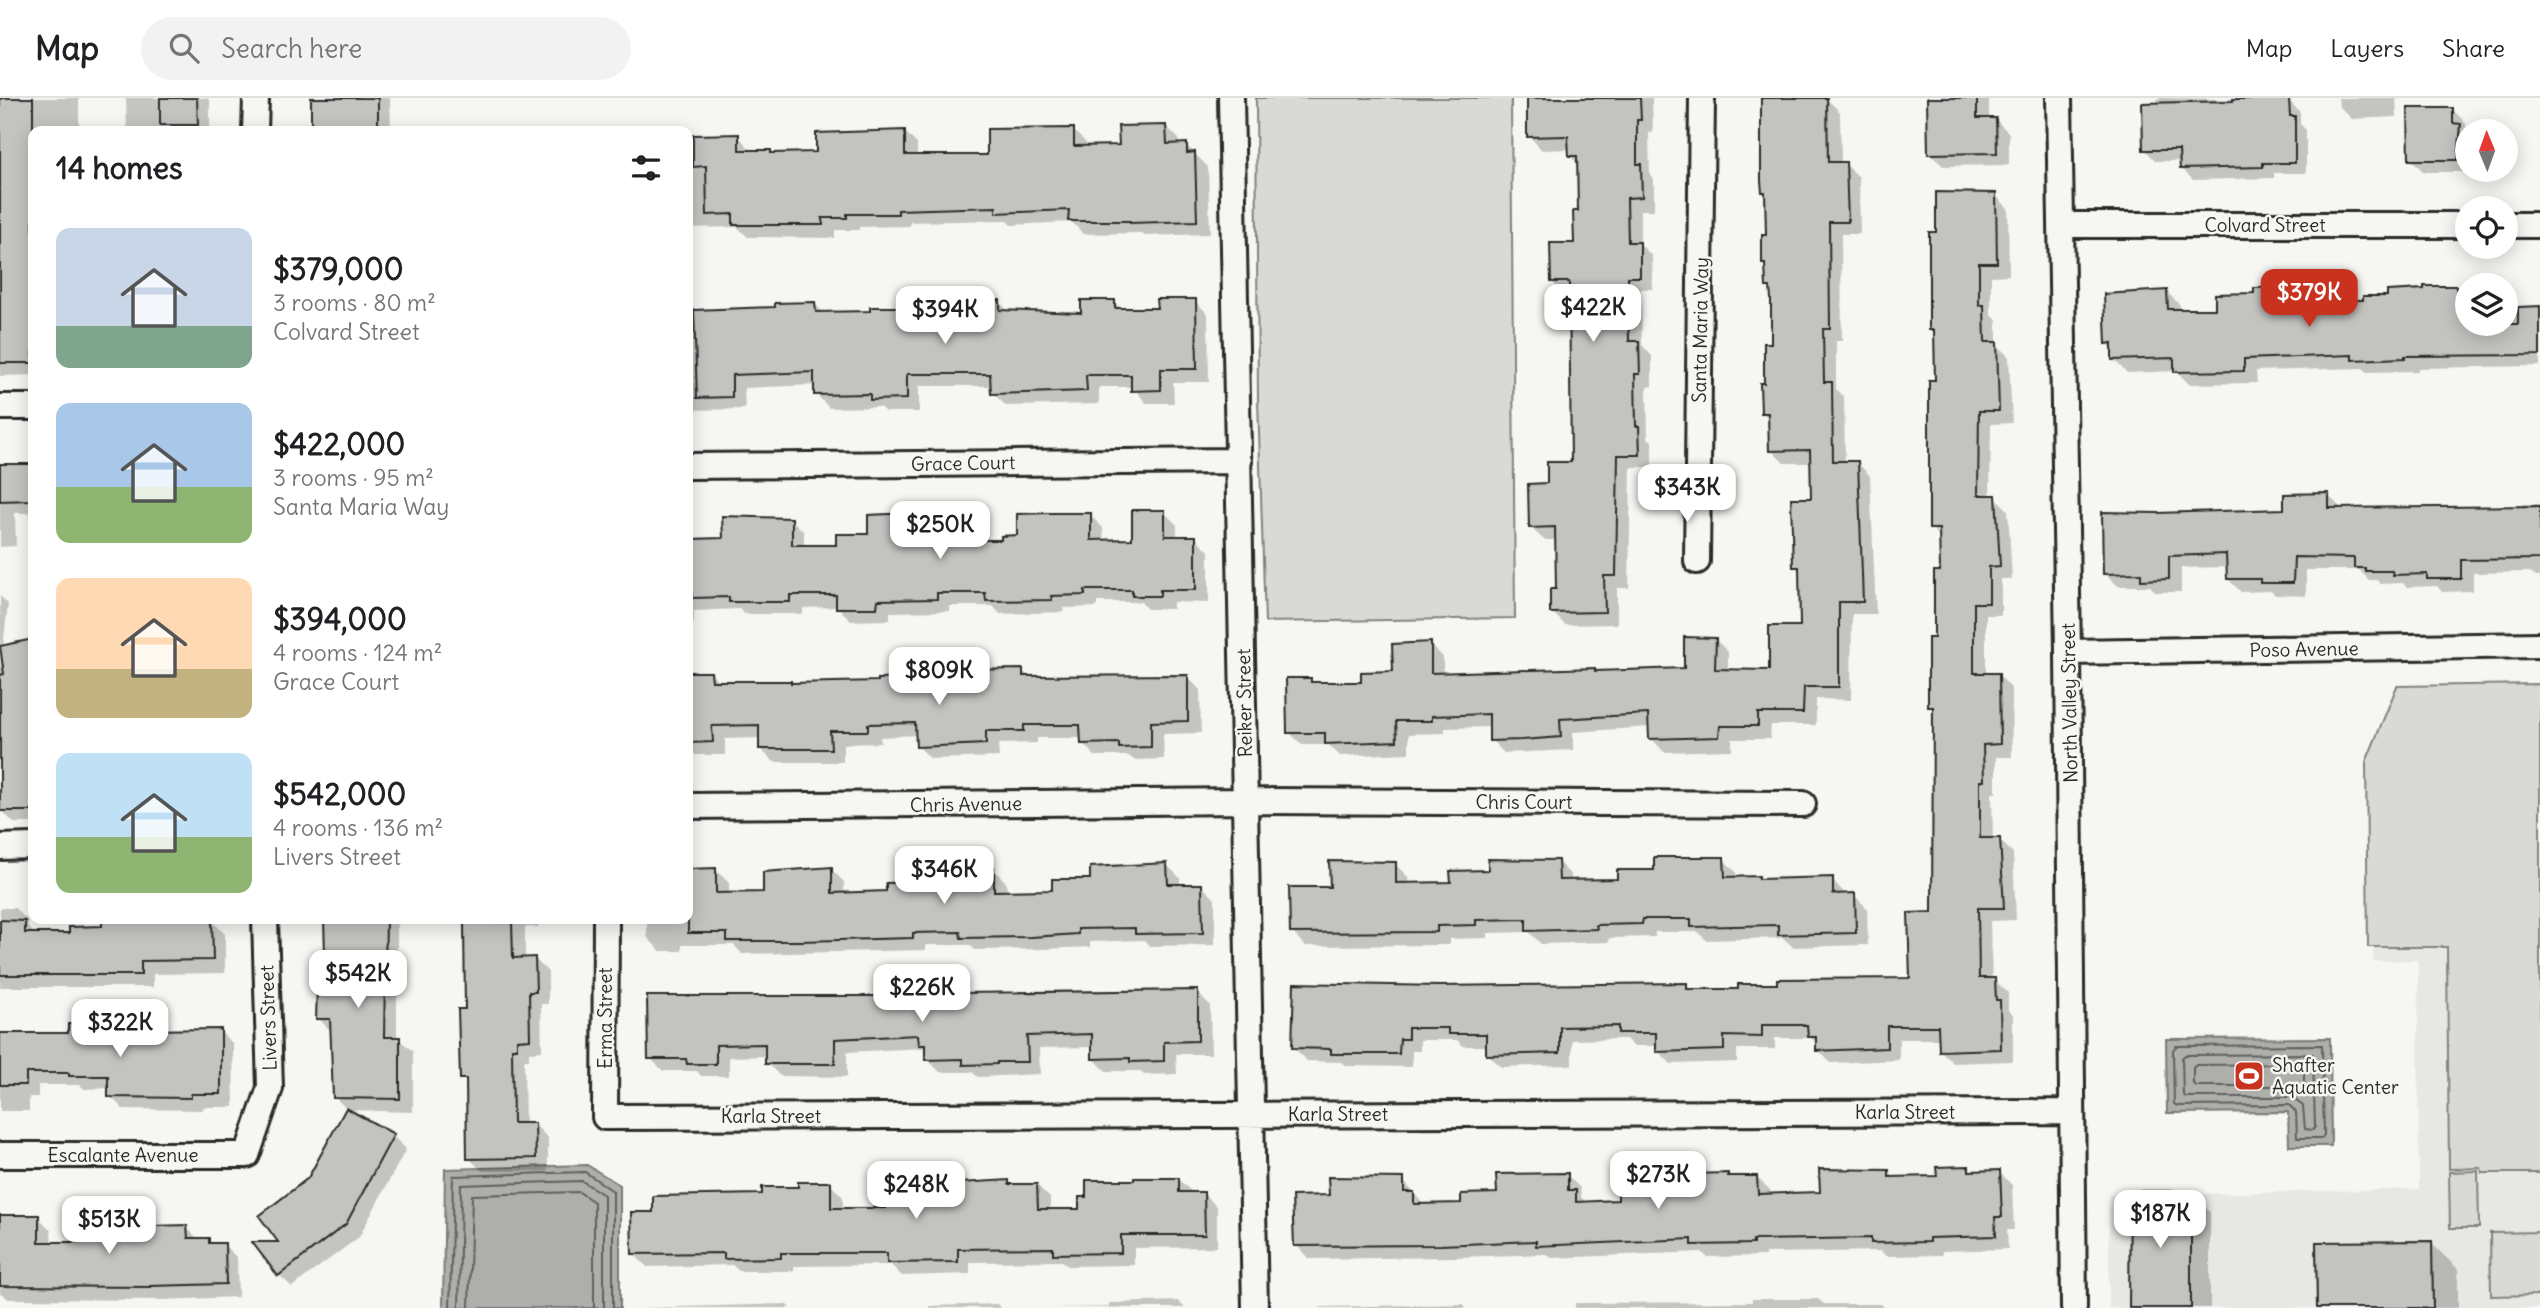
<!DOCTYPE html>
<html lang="en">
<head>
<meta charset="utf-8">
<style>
  body { margin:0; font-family:Delius,sans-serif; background:#f2f2f2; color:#202124; height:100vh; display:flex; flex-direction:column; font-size:26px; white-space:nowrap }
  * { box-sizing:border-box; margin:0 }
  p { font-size:23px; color:#757577 }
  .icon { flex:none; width:38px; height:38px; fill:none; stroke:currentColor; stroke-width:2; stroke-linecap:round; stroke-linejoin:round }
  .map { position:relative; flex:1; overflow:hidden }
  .panel { position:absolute; left:28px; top:28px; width:665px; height:798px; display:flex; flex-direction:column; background:#fff; border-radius:14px; box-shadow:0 4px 18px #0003 }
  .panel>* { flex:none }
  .needle { width:46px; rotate:359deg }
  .buttons { position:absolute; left:2455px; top:21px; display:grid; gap:14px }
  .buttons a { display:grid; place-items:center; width:63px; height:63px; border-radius:50%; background:#fff; box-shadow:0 4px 18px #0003; font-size:35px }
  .price { position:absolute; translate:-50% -60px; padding:0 16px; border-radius:14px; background:#fff; color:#222; font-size:23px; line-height:46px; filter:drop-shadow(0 2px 4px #0008) }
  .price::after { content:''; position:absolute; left:50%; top:42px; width:21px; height:16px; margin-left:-10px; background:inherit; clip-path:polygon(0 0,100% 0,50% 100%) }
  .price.current { background:#c8321e; color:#fff }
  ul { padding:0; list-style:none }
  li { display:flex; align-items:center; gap:21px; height:175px; padding:0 28px }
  li span { display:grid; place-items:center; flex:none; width:196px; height:140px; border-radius:14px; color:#555 }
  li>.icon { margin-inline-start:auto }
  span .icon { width:84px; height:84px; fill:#fffc; stroke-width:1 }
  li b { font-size:30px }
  h2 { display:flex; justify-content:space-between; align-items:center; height:84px; padding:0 28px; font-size:30px }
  header { display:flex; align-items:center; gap:42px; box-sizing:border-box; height:98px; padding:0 35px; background:#fff; border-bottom:2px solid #e0e0e0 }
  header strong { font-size:33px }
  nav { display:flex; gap:38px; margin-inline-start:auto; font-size:24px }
  .search { width:490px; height:63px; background:#f2f2f2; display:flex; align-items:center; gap:18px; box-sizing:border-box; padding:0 24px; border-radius:38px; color:#757577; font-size:26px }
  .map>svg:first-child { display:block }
</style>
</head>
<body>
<header>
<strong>Map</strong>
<div class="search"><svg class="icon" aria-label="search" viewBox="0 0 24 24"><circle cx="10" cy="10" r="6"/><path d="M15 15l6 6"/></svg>Search here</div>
<nav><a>Map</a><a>Layers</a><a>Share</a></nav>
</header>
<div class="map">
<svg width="2540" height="1210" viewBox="0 0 2540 1210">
  <rect width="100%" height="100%" fill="#f6f6f2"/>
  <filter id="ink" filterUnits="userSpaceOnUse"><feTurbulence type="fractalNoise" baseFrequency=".0143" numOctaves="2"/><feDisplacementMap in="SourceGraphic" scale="14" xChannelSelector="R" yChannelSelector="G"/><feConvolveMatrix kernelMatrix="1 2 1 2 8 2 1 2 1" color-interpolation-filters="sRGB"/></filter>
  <g filter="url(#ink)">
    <path fill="#e7e7e3" d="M2540,590V1210H2109V1098L2419,1091L2418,862L2373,863L2376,673Z"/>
    <path fill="#d9d9d5" stroke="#828280" stroke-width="2" d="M1256,0H1511L1515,520L1265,524L1258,302Z
      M2540,586V1075H2482L2481,1070L2449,1071L2447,849H2368L2366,664L2397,588Z
      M2478,1073L2479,1130H2450L2449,1074Z
      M2540,1134V1197L2491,1198L2490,1135Z"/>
    <path fill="#aeaeab" stroke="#7a7a78" stroke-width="2" d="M2330,940L2331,1048H2289L2288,1014L2167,1015L2166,941Z
      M587,1067L620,1087V1210H443L445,1071Z"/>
    <path fill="#0003" d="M4,0H79V29H63V33H33V277L0,278V2Z
      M126,0H207L210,3V33H127Z
      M309,0H390L391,33H313L312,6Z
      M1529,0H1652L1653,35H1649L1650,77L1654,81V112H1640V146L1652,158L1653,191H1641L1642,247L1652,258V288L1647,289L1648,340L1652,343V369H1631L1629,490H1617V526L1565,527L1552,514L1558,493L1557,442H1544L1530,429L1548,387L1572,365L1571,197H1565L1552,184L1576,146L1580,114L1579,67L1570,58V51L1542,52L1529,38Z
      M1762,0L1827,1L1840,14L1841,66H1845L1859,79L1860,136H1841L1842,243H1836V291L1844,299L1845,365L1857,364L1870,378L1876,516H1852L1851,602L1816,601V627H1771L1770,641H1732V652L1664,654L1651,640L1650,629L1573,634V652L1504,655L1491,642V629L1445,630V635L1409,636V655L1340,658L1329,647H1302L1289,634L1310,582L1314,586L1363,585L1395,575L1430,546L1443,559V576L1685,572L1715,541L1728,554V573L1771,574L1802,529L1801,474L1795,468L1813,401L1812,365H1784L1771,352L1770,322L1762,314L1773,247L1772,193L1768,188Z
      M1929,0H1989V22H1996L2009,35V67L1943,68L1929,55Z
      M2158,0L2288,2L2300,14V26L2306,32V75H2274V80L2193,82L2181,70V63H2156L2145,52Z
      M2338,0H2396L2397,19L2352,21L2339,8Z
      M2453,12L2466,25L2468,72H2471V74H2424L2411,61Z
      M1166,28L1179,41V47H1186L1208,69L1210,136L1145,138L1142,135L1083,136L1072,124L1011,127L1006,122L910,124V128L859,129V132H835V140L748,139L737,129L688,130V39L738,38L752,53H770L774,57L818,56L904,33L917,46V59H989L1073,32L1086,45V50L1121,49Z
      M1995,97L2008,110L2009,177L1991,178V216L1997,222V247L2009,259L2012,325L1991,326L1990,399H1995L2008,412L2012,481H2001V517H1986V576H1998L2011,590L2012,659H1996V695H1992L1993,742H1999L2013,755L2016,822L1990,823L1992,882H1994L2008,895V912L2013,917V963L1953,965L1940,952V941H1899V962L1831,965L1818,952V946L1811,940H1775V951H1737V964L1671,966L1658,953V948H1633L1626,941L1572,942V967L1501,969L1488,956V948H1463L1457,942H1420V953H1412V969L1346,968L1341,964L1307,963L1294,950L1438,890L1686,887L1692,893H1740L1911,882L1933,816L1935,613L1930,608L1942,474L1941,440L1931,430L1937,283L1936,237L1931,231L1938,135Z
      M2456,190L2459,193L2468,226H2506V211L2540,210V268L2418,270V273L2367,274L2363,270L2256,273L2257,285L2189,286L2176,273L2127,275L2114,262L2113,251L2107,245L2167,194L2180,207V213L2217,212L2256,196L2287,191L2300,204L2301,211L2352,209L2389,200Z
      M1195,203L1208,216L1209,284H1173L1174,305H1146L1133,289H1099V306L1006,308L993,295L992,288H919V314H885L880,309L829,310L816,296V287L744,290L745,311L688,312V214L777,211L814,206L824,215L961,211L999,204L1009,214L1083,216L1114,204L1122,212H1158Z
      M33,367V415H15L16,448L0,449V368Z
      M2328,397L2342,411L2522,410V406H2540V479H2536L2530,474L2473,475V493L2442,494L2437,488L2407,489L2403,485L2380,486L2377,482H2369L2359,472H2306V498L2275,497L2271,493L2241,494L2228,481V469L2181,470V494H2156L2150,488H2118L2104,475L2157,417L2286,413Z
      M1164,414L1177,427V440H1196L1209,453V505L1173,504V511H1147L1141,504H1097V509L1064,510V514L1000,516L993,508H950V513L890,514V522L851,523L838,509L803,510V516H744L739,511L694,513V524H688V443L725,442L791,421L804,434V449H837L944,416L957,430V443H1003L1090,417L1103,430L1104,443H1134Z
      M0,498L8,506L3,549L33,543V725H14L1,712Z
      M1023,573L1030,580L1187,578L1200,592L1201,635L1163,636L1164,661L1134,662L1129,658H1095L1082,645V640H1037V645L998,646L999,659L931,661L918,648L917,637L880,639L881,645L843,646V664H774L760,651V640L725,641V657H695L688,650V576L711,575L720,585L793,587L957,580Z
      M1723,761L1736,774V781L1758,780L1761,783L1832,781L1846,797H1854L1867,810L1868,847L1793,849L1783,840L1706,842L1698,834H1655V839L1609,840V844L1541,846L1529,834L1488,835V840L1449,841V847L1305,848L1292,834L1332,790L1395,766L1408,779L1409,787L1452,786L1490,774L1557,763L1571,777V784L1619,782Z
      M1167,767L1180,780V788H1202L1215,801V847L1150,848L1144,842L1090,844V849L1045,851L975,852L970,847H926V852L742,856L734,847H682V853H660L647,839V821H688V772H716L729,785V796H765L831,771L844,784V796L887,795L993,771L1006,784L1007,794L1054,793L1092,782Z
      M0,810H15L28,823V829L36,837H71L104,829L103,821L211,822L225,836V875L153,876V889H0Z
      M323,821H397V940L413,953V1014L347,1012L335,999L332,934L318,920L327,860L326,824Z
      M458,821H538V829H525V861H535L548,874V906H541L542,953L529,954V962H524L525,1027H535L548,1040V1073H482L469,1060L468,987L462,980L467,913L466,829Z
      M957,894L960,896L1197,894L1210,907L1211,956H1176L1177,976L1144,977L1140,973H1106L1093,960V949L1039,950L1040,976L978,979L972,974H940L927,961V953L924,950L847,954V979L780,978L767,965V958L729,959V978H701L697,973H663L650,960L889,900Z
      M141,928L147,933H220L233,946L234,1009H203V1012L123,1011L110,998V990L84,991L80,987H38V999H29V1013H0V937L70,936Z
      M346,1013L393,1038L406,1051L359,1139L292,1189L279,1177L282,1146L310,1081Z
      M1968,1070L1973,1075L1999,1074L2012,1087L2014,1132H2007L2008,1151L1942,1153V1157L1886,1158L1881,1153L1765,1155V1158L1707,1159L1702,1154L1551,1160L1547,1156L1455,1159L1309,1161L1296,1147L1330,1098L1403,1082L1424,1107L1463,1106L1567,1077L1580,1090L1581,1099L1587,1105L1620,1104L1657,1095L1687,1073L1691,1077L1757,1079L1770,1092V1097L1822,1096L1889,1074L1896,1081L1938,1080Z
      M1178,1081L1192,1094L1204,1096L1217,1109V1149L1134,1150V1167L1068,1168L1062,1163L970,1164V1176L902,1178L891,1167L794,1168V1173H739L732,1167L647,1169L633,1155L655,1116L830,1086L843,1099V1112L888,1111L930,1105L978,1087V1084L1008,1083L1012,1088L1037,1087L1050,1100V1113H1081Z
      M2190,1095L2210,1114V1210H2131Z
      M0,1119H38L51,1132L52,1146H91L149,1121L157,1130L186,1129L199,1142L208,1141L213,1147H224L237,1160L238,1199L163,1202L8,1201L3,1196H0Z
      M2431,1145L2458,1171V1210H2318Z
      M1752,1201H1818L1824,1206H1880L1884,1210H1575V1205L1752,1204Z
      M1178,1203L1185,1210H1048L1109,1209V1205Z
      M786,1206L790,1210H639Z
      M997,1206L1001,1210H929V1208Z
      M1463,1206L1467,1210H1320V1209Z"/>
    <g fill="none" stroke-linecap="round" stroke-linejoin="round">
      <path stroke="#5f5f5e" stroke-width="2" d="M2322,947L2324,1037L2322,1040H2297L2296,1014L2289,1007L2177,1008L2174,1006L2173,952L2176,948Z
        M2313,956L2315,1029L2313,1032L2305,1031L2303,1008L2291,999H2186L2183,997L2182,960L2185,957Z
        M2301,966L2304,970V988L2302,991L2288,988H2196L2193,986V970L2196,967Z
        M450,1210L453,1078L585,1074L613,1093V1210
        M459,1210L461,1087L582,1083L604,1097V1210
        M469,1210L472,1097L579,1094L594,1104V1210"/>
    </g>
    <path fill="#c3c3c0" stroke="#2b2b2b" stroke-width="2" d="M2,0H33V265H0V1Z
      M160,0H197L198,27H160Z
      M311,0H378V33H311Z
      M1527,0H1640L1641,22H1637V66H1641L1642,99L1627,100L1628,144H1640V179H1628L1629,243H1639L1640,276H1635L1636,328H1639L1640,357H1618L1616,478H1604L1605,514L1550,515V491H1556L1555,429L1529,430L1528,386L1547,385V364H1571L1569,184H1551L1550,145H1574L1573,113H1578L1577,58H1569L1568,38L1527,39Z
      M1761,0H1827L1828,64H1846L1848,124H1829L1830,231H1823L1824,284H1832L1833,363H1858L1863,504H1839V589H1804L1803,615H1758V628H1720L1719,639L1649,641L1648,616L1560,621L1561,639L1522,642L1489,643V616L1432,618V623H1396L1397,643L1325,646V635H1287L1286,580H1311V584H1361V574L1393,573L1392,546L1431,544V575L1595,570V573L1684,570V539L1716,540L1715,571L1769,572V528H1800L1799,469H1793L1791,400H1811L1810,352L1769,353L1768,315H1761L1760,285H1764V245H1771V201L1770,189H1766L1765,166H1762V137H1766L1765,94H1762L1761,83Z
      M1927,0H1977V20H1996L1997,55L1928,56Z
      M2233,1H2289L2290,18H2295V65H2263V69L2180,71L2179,52H2143L2142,5L2233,3Z
      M2408,10H2453V25L2461,26L2458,62H2409Z
      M1166,27L1167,46L1187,45V55L1195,54L1197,123L1130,125V123H1068L1069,112L996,115V109L898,112V116H847V120H822L823,127H733V116L707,117L706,68L693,69V37L739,36V52H771V55L816,54V35L905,32V57H987V31L1074,30V48L1119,47L1118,28Z
      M1936,94L1996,95L1997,165H1979V207H1984L1985,244H1997L1999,313H1979L1978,397H1996L2000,468L1989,469V505H1974V575H1999L2000,646L1983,647L1984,683H1980V740H2000L2004,810H1978L1979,880H1995L1996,902H2000L2001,951L1939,953L1938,928H1887V950L1816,953V939H1808L1807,927H1762V939L1724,938V952L1656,954V935H1618V928L1560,929V955L1486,957V936H1448V930H1408V941H1400L1399,956H1331V951L1292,950L1294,885L1438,888L1687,885V891H1738V886H1777V881L1910,880L1908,815L1932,814L1933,609H1928V540H1934V473H1940L1939,431H1929V282H1935L1934,232H1929V134H1936Z
      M2424,188H2456V191H2468V226H2518V209L2540,208V257L2405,258V260L2352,262V257L2244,261V273L2174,274V260L2112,262V245L2106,246L2104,196L2167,192L2168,211H2215V196L2254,195V190L2288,189L2289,209L2351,207V202H2363V198H2387V193L2424,191Z
      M1156,201H1196L1197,271H1161V292L1131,293V277H1086L1087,293L991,296L990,276H907V301L870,302V296L814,297V274L732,277V299L697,300L694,212L775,209V205L815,204L816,214L870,213V209H959V203L1000,202V212L1081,215V202H1115V210H1157Z
      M0,366H33V402L0,403Z
      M2329,395V410L2540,408V461L2461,462V481H2427V476L2393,477L2392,473H2365V470H2354V460L2294,459L2293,485H2260V481H2227L2226,456L2169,458V481L2141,482V475L2103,476L2102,414L2157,415L2284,411V396Z
      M1132,412H1165V438H1196V492H1160V498H1132V492H1085V497L1051,498L1052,502L986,503L985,495H937V501L878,502L877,510H836V497H790V504H729V499L692,500L690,441L723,440L722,418L792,420V447H836V436H868V417L911,415H944V442H1001V438L1017,437V416L1049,415H1091V442L1132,441Z
      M33,541V713H0V577L4,576L0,548Z
      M1023,571V578L1188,577V623L1151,624V649L1119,650V645L1081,646L1080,627H1024V633H986V646L916,649L915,625L868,626V633H830L831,651H759V627L712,628L713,644L688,645V574H711L712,583H791V585L878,583V581L956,578V572Z
      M1654,759H1724L1725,779L1759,778V781L1833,779V796L1855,795L1856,835L1778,837V827L1691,829V821H1643L1642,826L1596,827L1597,831L1526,833V821L1476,822V827L1437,828V834L1290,835L1289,789H1330L1329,763L1396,764V785L1451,784L1450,773L1488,772V761L1558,762L1559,782L1617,781V772H1654Z
      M1167,765L1168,786H1202L1203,835L1135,836V830L1078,831V836L1031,839L961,840L960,834L913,835V840L801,843H727V835H688V771L716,770V795L763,794V774L832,769V795L886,793V785L924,784V772L994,769V793L1052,792V781H1090V769Z
      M102,821H212L213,862L141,863V877H0V822L25,823V835H69V829L102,828Z
      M324,821H386L384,939H400V1001L333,1000L330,921H316L318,858H325Z
      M512,824L513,860L535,859L536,894H529L530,941L517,942V950H512L513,1025H535L536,1060L467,1061L466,981H460L458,911H465L464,825Z
      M958,892V895L1198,892V943L1164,944V963L1130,964V960L1092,961V936L1027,938L1028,964H997V966L963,967V961L925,962V947H919L918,937L835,941V966H765V946L716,947V966H687L686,961H648L647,898H887V893Z
      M68,926H142V932L221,931V996H191V1000L108,999V978H69V975H26V987H0V935H68Z
      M346,1010L394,1036L346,1126L278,1178L252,1144H278L259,1118L308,1080Z
      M1969,1068V1073L2000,1072L2002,1119H1995L1996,1138L1929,1140V1144L1871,1145V1140L1753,1142V1146L1692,1147V1141L1536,1148V1143L1441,1147L1294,1148L1292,1098L1329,1097L1328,1079L1404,1080V1094H1414V1106L1461,1105V1096L1497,1095L1496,1076L1568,1075V1092H1576V1104L1618,1102V1094L1655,1093V1073L1687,1072V1076L1728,1075V1078H1757L1758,1096L1820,1094L1819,1071L1889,1072V1079L1937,1078L1936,1069Z
      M1134,1080H1179V1094H1204L1205,1137H1121V1155L1053,1156V1150L958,1151V1164L887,1165V1155H781V1160L724,1161V1155L632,1156L631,1114H653V1098L762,1096V1089H798V1084H831V1110H886V1104H928L927,1087L1009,1082V1086H1037L1038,1111H1079V1099H1086V1082H1134Z
      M2130,1093H2191V1210H2129Z
      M0,1117H39V1144H89V1123L150,1120V1128L187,1127L188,1140H209V1145H225L226,1186L150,1188V1189L0,1188Z
      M2432,1143L2433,1210H2317L2316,1144Z"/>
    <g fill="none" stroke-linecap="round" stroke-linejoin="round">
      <g stroke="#2b2b2b" stroke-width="30">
        <path id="minor" d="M1231,0L1255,1210
          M2059,0L2068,554L2074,1210
          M255,33L256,0
          M2063,127H2468
          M2506,127H2540
          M0,309H33
          M688,368L1239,363
          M1697,463L1702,0
          M2068,554L2540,547
          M688,708L1245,703L1803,706
          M0,749L33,748
          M606,821L605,1019L2072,1014
          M0,1057H247L270,990L265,821"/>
      </g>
      <use href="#minor" stroke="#f6f6f2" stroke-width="24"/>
    </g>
  </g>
  <defs>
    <g id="stadium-square" transform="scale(1.575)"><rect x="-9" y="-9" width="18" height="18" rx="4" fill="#c8321e" stroke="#f6f6f2"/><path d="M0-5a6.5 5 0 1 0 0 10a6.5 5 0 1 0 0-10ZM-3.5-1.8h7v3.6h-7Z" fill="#fff"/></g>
  </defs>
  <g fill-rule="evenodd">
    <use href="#stadium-square" x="2249" y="978"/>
  </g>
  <g text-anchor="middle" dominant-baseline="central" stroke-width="5" stroke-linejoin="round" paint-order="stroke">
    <g font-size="19" fill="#2b2b2b" stroke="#f6f6f2">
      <text x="2265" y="127">Colvard Street</text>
      <text transform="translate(1700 232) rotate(-89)">Santa Maria Way</text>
      <text transform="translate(963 365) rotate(-1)">Grace Court</text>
      <text transform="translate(2304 551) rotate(-1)">Poso Avenue</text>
      <text transform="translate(1244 605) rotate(-91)">Reiker Street</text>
      <text transform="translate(2069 605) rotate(-91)">North Valley Street</text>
      <text x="1524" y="704">Chris Court</text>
      <text transform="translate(966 706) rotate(-1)">Chris Avenue</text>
      <text transform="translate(268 920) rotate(-92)">Livers Street</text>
      <text transform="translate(605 920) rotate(-90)">Erma Street</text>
      <text x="1905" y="1014">Karla Street</text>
      <text x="1338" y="1016">Karla Street</text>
      <text x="771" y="1018">Karla Street</text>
      <text x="123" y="1057">Escalante Avenue</text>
    </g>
    <g font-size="19" fill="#2b2b2b" stroke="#f6f6f2" text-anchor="start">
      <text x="2272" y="967">Shafter<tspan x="2272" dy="22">Aquatic Center</tspan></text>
    </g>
  </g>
</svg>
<div class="buttons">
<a><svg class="needle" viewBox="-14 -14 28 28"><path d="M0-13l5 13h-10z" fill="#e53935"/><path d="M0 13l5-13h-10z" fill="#757577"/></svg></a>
<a><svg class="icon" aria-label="locate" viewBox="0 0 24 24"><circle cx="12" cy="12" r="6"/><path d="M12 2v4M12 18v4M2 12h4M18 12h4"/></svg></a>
<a><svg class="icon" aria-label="layers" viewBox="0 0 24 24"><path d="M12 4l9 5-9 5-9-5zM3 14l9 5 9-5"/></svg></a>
</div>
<b class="price current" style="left:2309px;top:231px">$379K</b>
<b class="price" style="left:1593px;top:246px">$422K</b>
<b class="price" style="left:945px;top:248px">$394K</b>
<b class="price" style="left:1687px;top:426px">$343K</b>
<b class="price" style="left:940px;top:463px">$250K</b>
<b class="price" style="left:939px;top:609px">$809K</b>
<b class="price" style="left:944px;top:808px">$346K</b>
<b class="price" style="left:358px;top:912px">$542K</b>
<b class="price" style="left:922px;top:926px">$226K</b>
<b class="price" style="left:120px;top:961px">$322K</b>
<b class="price" style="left:1658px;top:1113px">$273K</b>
<b class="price" style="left:916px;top:1123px">$248K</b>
<b class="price" style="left:2160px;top:1152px">$187K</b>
<b class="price" style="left:109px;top:1158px">$513K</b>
<section class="panel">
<h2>14 homes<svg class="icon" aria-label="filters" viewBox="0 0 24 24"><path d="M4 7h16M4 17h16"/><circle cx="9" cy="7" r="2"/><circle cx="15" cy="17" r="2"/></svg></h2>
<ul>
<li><span style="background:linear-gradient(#c9d6e8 70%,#7fa58c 0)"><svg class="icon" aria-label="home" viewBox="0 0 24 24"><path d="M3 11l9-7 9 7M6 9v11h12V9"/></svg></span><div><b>$379,000</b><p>3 rooms · 80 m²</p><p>Colvard Street</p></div></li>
<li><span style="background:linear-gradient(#a9c7e8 60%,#8fb573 0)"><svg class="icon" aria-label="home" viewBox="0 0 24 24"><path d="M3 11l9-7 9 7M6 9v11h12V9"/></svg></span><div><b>$422,000</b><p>3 rooms · 95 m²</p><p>Santa Maria Way</p></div></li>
<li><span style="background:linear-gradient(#ffd9b3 65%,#c2b280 0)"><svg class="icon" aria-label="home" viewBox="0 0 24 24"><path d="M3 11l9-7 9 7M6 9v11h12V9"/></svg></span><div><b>$394,000</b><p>4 rooms · 124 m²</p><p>Grace Court</p></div></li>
<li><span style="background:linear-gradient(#bfe0f5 60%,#8fb573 0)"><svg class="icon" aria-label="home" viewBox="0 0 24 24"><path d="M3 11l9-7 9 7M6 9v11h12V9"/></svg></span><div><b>$542,000</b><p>4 rooms · 136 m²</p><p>Livers Street</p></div></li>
</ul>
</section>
</div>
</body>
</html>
